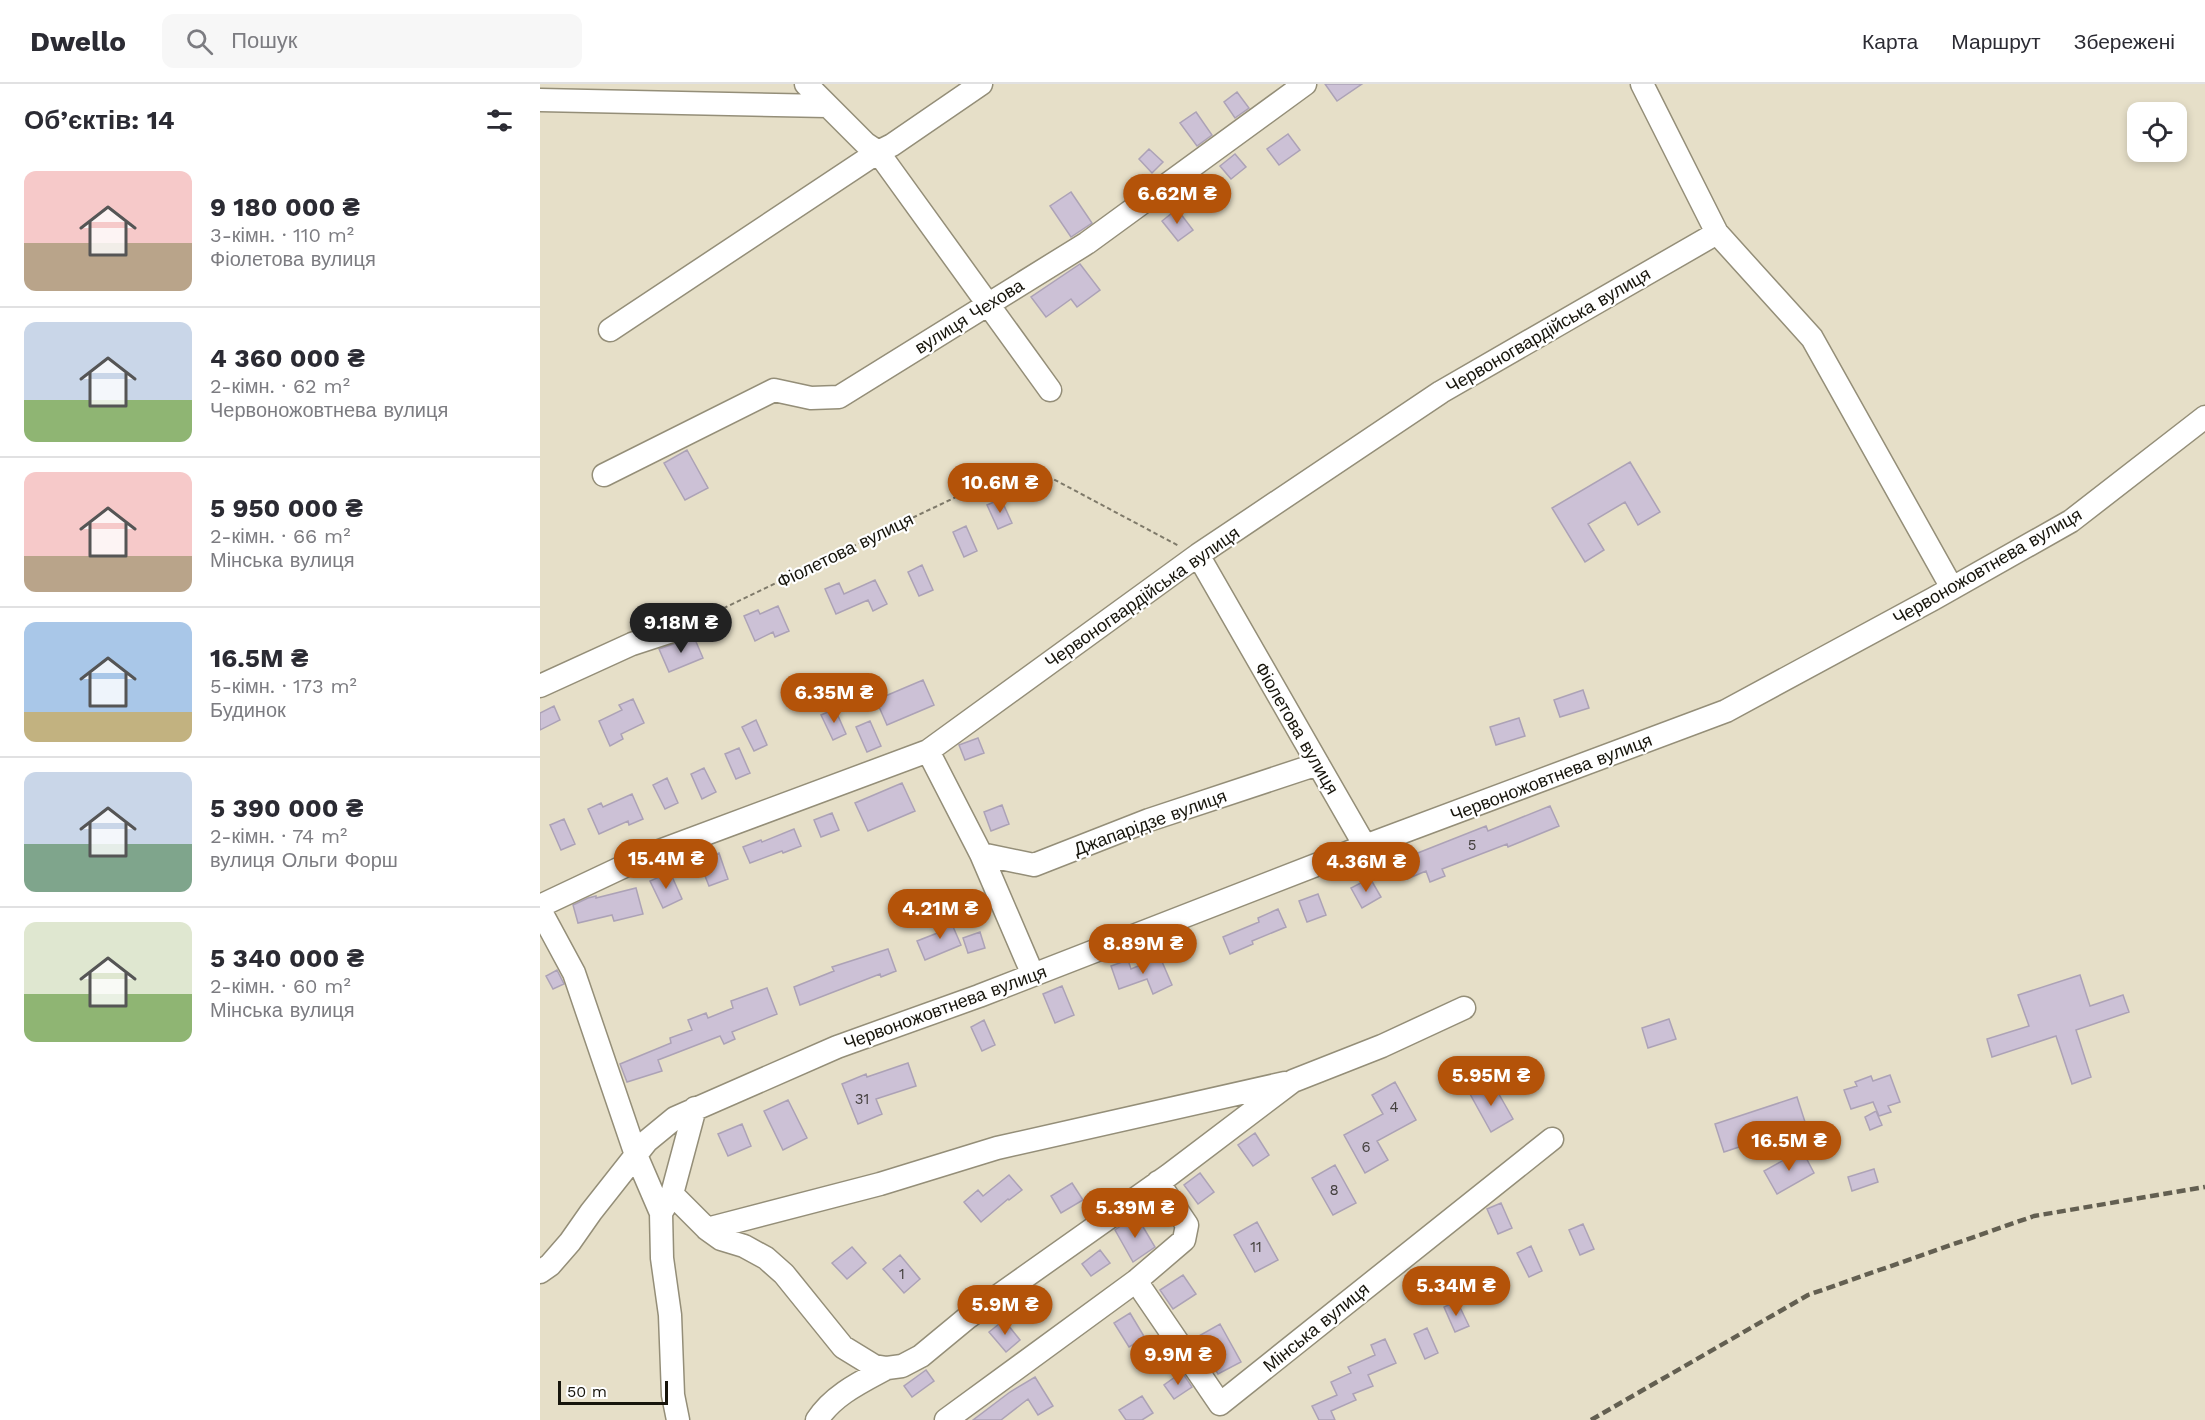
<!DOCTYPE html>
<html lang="uk">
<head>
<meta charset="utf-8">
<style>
  body { margin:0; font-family:"Work Sans",sans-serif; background:#f7f7f7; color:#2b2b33; height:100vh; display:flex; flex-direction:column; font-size:22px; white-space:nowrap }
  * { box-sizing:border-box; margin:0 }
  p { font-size:20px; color:#7c7c81 }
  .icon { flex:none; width:33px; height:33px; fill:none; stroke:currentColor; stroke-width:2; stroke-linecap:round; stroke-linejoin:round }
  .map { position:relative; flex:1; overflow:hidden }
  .details { display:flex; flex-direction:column; background:#fff; width:540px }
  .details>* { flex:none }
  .buttons { position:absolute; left:1587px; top:18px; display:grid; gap:12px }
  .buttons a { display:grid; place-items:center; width:60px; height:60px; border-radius:12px; background:#fff; box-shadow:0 3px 9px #0003; font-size:30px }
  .scale { position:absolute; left:18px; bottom:15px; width:110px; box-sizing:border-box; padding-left:6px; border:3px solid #17150c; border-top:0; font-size:16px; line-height:21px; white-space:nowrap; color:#17150c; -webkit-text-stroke:4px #fff; paint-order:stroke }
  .price { position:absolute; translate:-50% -51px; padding:0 14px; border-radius:21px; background:#b45309; color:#fff; font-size:20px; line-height:39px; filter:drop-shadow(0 2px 3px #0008) }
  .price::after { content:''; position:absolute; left:50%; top:36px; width:18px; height:14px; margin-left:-9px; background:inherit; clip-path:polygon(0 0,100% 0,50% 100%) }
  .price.on { background:#222; color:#fff }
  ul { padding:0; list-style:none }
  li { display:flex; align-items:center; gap:18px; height:150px; padding:0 24px }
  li+li { border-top:2px solid #e1e1e2 }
  li span { display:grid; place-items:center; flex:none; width:168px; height:120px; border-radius:12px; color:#555 }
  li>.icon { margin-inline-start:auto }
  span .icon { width:72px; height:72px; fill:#fffc; stroke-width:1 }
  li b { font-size:26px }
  h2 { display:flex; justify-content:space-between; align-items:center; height:72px; padding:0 24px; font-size:26px }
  header { display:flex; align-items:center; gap:36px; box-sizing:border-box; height:84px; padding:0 30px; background:#fff; border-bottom:2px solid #e1e1e2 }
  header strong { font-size:28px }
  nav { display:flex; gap:33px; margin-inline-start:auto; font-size:21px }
  .search { width:420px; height:54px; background:#f7f7f7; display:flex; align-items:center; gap:15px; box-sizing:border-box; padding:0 21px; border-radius:12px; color:#7c7c81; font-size:22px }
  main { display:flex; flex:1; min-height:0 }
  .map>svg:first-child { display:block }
</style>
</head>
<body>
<header>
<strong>Dwello</strong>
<div class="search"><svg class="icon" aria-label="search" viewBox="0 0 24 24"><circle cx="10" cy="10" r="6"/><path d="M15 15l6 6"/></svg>Пошук</div>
<nav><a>Карта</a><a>Маршрут</a><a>Збережені</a></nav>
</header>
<main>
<section class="details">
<h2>Об’єктів: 14<svg class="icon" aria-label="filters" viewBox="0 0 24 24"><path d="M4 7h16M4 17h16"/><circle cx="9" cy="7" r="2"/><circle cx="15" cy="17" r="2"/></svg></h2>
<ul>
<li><span style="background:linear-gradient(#f6c9c9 60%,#b9a48a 0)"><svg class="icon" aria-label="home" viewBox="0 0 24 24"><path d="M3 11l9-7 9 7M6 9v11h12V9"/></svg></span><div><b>9 180 000 ₴</b><p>3-кімн. · 110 m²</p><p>Фіолетова вулиця</p></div></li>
<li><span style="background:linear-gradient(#c9d6e8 65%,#8fb573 0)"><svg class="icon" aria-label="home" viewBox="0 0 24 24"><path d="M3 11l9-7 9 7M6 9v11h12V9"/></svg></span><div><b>4 360 000 ₴</b><p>2-кімн. · 62 m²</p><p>Червоножовтнева вулиця</p></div></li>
<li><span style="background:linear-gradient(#f6c9c9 70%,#b9a48a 0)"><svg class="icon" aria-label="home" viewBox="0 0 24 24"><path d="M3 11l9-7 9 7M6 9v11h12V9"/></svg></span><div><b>5 950 000 ₴</b><p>2-кімн. · 66 m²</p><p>Мінська вулиця</p></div></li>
<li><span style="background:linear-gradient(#a9c7e8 75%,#c2b280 0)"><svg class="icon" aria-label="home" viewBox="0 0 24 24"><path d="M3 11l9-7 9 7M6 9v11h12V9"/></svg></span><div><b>16.5M ₴</b><p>5-кімн. · 173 m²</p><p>Будинок</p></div></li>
<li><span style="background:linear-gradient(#c9d6e8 60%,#7fa58c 0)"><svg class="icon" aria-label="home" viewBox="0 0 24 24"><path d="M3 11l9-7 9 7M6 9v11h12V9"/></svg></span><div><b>5 390 000 ₴</b><p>2-кімн. · 74 m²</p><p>вулиця Ольги Форш</p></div></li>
<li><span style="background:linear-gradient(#dfe7d0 60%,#8fb573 0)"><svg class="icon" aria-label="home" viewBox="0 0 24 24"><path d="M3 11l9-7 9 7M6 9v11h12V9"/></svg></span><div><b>5 340 000 ₴</b><p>2-кімн. · 60 m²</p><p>Мінська вулиця</p></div></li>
</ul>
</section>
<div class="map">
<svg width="1665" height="1336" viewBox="0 0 1665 1336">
  <rect width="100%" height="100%" fill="#e6dfc8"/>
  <path fill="#ccc1d6" stroke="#aca2b6" stroke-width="1.5" d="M785,0H822L797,17Z
    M697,8L709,24L695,34L684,18Z
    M656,28L672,51L657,62L640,39Z
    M748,50L760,66L739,81L727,65Z
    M609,65L623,78L612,89L599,75Z
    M695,70L706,83L691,95L680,82Z
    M531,108L552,139L531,153L510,122Z
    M637,125L653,146L638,157L622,137Z
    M540,180L560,206L537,223L531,215L506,233L491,213Z
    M147,366L168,404L145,416L124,379Z
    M1090,378L1120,428L1098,441L1085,418L1048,440L1064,466L1045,478L1012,424Z
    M461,415L472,439L458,445L447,421Z
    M426,442L437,467L424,473L413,448Z
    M382,481L393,506L379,512L368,488Z
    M335,496L347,520L333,527L328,516L296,530L285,505L299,499L304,510Z
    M238,522L249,547L235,553L233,548L215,557L204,532L218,526L220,530Z
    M154,553L163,574L129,588L119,565Z
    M383,596L394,621L347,641L336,616Z
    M1043,606L1049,624L1020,633L1014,616Z
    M93,615L104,639L81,650L83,655L70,662L59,637L82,626L79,621Z
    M14,622L20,636L0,646V629Z
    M295,625L306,650L293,656L281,631Z
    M979,634L985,652L956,661L950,643Z
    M216,636L227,661L214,667L202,643Z
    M330,637L341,662L327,668L316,643Z
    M438,654L444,669L425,676L419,661Z
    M199,664L210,689L196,695L185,670Z
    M164,684L176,708L162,715L151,690Z
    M127,694L138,719L125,725L113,701Z
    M362,699L375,727L328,747L315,719Z
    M92,710L103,735L89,741L88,737L59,750L48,725L61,719L63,723Z
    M462,721L469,740L451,747L444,728Z
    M1010,722L1019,742L968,763L967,760L902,785L905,792L890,798L886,787L867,795L860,776L946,742L948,747Z
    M292,729L299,746L281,753L274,736Z
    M24,735L35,760L21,766L10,741Z
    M254,745L261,762L243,769L242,767L210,779L203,763L221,756L222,758Z
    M179,769L188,795L169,802L159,777Z
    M130,788L142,815L123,824L110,797Z
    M830,794L841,813L822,824L811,804Z
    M96,804L103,830L74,837L72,831L38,839L33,821L48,814L56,812V814Z
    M778,810L786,831L767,838L759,817Z
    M738,825L746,843L712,857L713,860L690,870L683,853L719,838L718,834Z
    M408,831L421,861L385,876L377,857L400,848L394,837Z
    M440,848L445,864L428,869L423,854Z
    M348,865L356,887L341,893L340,890L260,921L254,903L294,887L292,883Z
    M620,873L632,901L613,910L607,895L579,905L571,882L588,876L591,885Z
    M17,886L24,900L13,905L6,892Z
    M1540,891L1550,922L1583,911L1589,928L1536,946L1551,993L1532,1000L1516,952L1452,973L1447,955L1489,942L1478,911Z
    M522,902L534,931L515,939L503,910Z
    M227,904L237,930L192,948L195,955L184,960L180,952L118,976L122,987L87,998L80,980L131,959L130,954L152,946L148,936L166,929L168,934L193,924L191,917Z
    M1129,935L1136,955L1108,964L1102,944Z
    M444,936L455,961L442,967L431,943Z
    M368,979L376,1002L336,1015L342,1030L318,1040L302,1000L326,990L327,993Z
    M1350,991L1360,1018L1348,1022L1351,1028L1339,1032L1333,1018L1311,1025L1304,1006L1317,1002L1315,998L1331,992L1333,997Z
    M855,998L876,1036L837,1057L848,1076L825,1089L804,1051L843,1030L832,1011Z
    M952,998L973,1035L951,1048L930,1010Z
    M1257,1013L1266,1041L1184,1068L1175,1040Z
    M248,1016L267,1054L243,1066L224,1027Z
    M1336,1027L1342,1041L1330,1046L1325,1033Z
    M202,1040L211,1062L188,1072L178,1050Z
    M715,1049L729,1071L713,1082L698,1061Z
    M1262,1066L1274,1089L1237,1110L1224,1087Z
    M795,1081L816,1119L793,1131L772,1094Z
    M1334,1085L1338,1098L1312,1107L1308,1093Z
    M660,1089L674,1108L658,1120L644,1101Z
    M469,1091L482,1106L469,1116L468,1115L441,1138L424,1118L438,1106L443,1112Z
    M532,1099L543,1116L521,1129L511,1112Z
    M961,1119L972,1144L958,1150L947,1125Z
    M596,1131L615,1163L593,1178L575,1146Z
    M717,1138L738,1176L715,1188L694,1151Z
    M1043,1140L1054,1165L1040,1171L1029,1146Z
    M991,1162L1002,1187L989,1193L977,1169Z
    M312,1163L326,1179L307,1195L292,1179Z
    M560,1166L570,1179L551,1192L542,1180Z
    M360,1171L380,1195L364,1209L343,1185Z
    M879,1186L890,1210L876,1217L865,1192Z
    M643,1191L656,1210L633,1225L620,1206Z
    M917,1217L929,1242L915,1248L904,1223Z
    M590,1229L605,1254L589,1263L574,1239Z
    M464,1236L480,1256L466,1268L449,1248Z
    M680,1240L701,1278L678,1290L657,1253Z
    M887,1244L898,1269L885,1275L874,1250Z
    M845,1255L856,1279L828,1291L833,1302L813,1310L816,1316L791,1327L795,1336H779L772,1322L797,1311L791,1298L811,1289L808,1283L835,1271L831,1261Z
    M386,1286L394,1297L372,1313L364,1302Z
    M642,1288L652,1303L634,1315L624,1301Z
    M495,1293L513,1322L498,1331L488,1315L461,1336H433L470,1308Z
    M602,1312L613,1329L602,1336H586L579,1326Z"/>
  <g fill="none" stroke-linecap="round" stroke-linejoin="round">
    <g stroke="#948e78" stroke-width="25">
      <path id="minor" d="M266,0L326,60L338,68L352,61L441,0
        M1102,0L1177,149L1272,254L1412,504
        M0,16L287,22
        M70,246L338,68L510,306
        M64,391L234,306L271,314L299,313L547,159L765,0
        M658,471L825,762
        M0,602L92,560L147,542
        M388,667L441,770L493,891
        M441,770L494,781L609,736L778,680
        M0,822L106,772L388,667L658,471L901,308L1177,149
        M0,826L34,889L96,1071L121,1129L122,1174L130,1231L133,1311L138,1336
        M132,1110L155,1024
        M121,1129L132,1110L167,1145L181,1155L204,1162L226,1174L244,1190L303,1263L334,1282L347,1284L362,1282L381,1272L427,1234L629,1091L753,997L842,962L924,924
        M167,1145L340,1100L457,1064L745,999
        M0,1188L10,1181L30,1158L51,1128L107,1057L135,1034L297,963L439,912L825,762L1186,627L1393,515L1531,437L1665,333
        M596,1197L680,1320L1012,1055
        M277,1336C293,1311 321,1298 347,1284
        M406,1336L596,1197L644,1156L647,1141L618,1098"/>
    </g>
    <path stroke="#7f7a6a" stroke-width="2" stroke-dasharray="4.5 3" stroke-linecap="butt" d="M163,534L485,380L639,462"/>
    <use href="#minor" stroke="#fff" stroke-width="22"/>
    <path stroke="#635f51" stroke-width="4.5" stroke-dasharray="9 4.5" stroke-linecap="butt" d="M1051,1336L1268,1211L1494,1132L1665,1103"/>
  </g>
  <g text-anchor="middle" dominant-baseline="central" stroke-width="4.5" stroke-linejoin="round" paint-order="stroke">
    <g font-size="15" fill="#44403e">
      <text x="932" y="761">5</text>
      <text x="322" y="1015">31</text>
      <text x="854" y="1023">4</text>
      <text x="826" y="1063">6</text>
      <text x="794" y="1106">8</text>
      <text x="716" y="1163">11</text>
      <text x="362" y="1190">1</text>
    </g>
    <g font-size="18" fill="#17150c" stroke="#fff">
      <text transform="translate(429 232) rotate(-32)">вулиця Чехова</text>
      <text transform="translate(1008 246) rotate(-30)">Червоногвардійська вулиця</text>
      <text transform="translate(305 466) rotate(-26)">Фіолетова вулиця</text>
      <text transform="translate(1447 482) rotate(-30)">Червоножовтнева вулиця</text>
      <text transform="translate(602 513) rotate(-35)">Червоногвардійська вулиця</text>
      <text transform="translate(757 644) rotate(60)">Фіолетова вулиця</text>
      <text transform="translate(1011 693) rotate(-21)">Червоножовтнева вулиця</text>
      <text transform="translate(610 738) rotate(-20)">Джапарідзе вулиця</text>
      <text transform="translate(405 923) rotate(-20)">Червоножовтнева вулиця</text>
      <text transform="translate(776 1243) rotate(-39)">Мінська вулиця</text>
    </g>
  </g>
</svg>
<div class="buttons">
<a><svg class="icon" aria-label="locate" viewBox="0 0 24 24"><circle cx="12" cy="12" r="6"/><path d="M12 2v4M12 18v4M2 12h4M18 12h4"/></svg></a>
</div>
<div class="scale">50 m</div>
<b class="price" style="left:637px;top:141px">6.62M ₴</b>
<b class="price" style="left:460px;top:430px">10.6M ₴</b>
<b class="price on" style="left:141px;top:570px">9.18M ₴</b>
<b class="price" style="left:294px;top:640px">6.35M ₴</b>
<b class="price" style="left:126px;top:806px">15.4M ₴</b>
<b class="price" style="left:826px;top:809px">4.36M ₴</b>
<b class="price" style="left:400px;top:856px">4.21M ₴</b>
<b class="price" style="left:603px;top:891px">8.89M ₴</b>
<b class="price" style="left:951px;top:1023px">5.95M ₴</b>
<b class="price" style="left:1249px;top:1088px">16.5M ₴</b>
<b class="price" style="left:595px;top:1155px">5.39M ₴</b>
<b class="price" style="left:916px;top:1233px">5.34M ₴</b>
<b class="price" style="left:465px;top:1252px">5.9M ₴</b>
<b class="price" style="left:638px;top:1302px">9.9M ₴</b>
</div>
</main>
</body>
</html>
